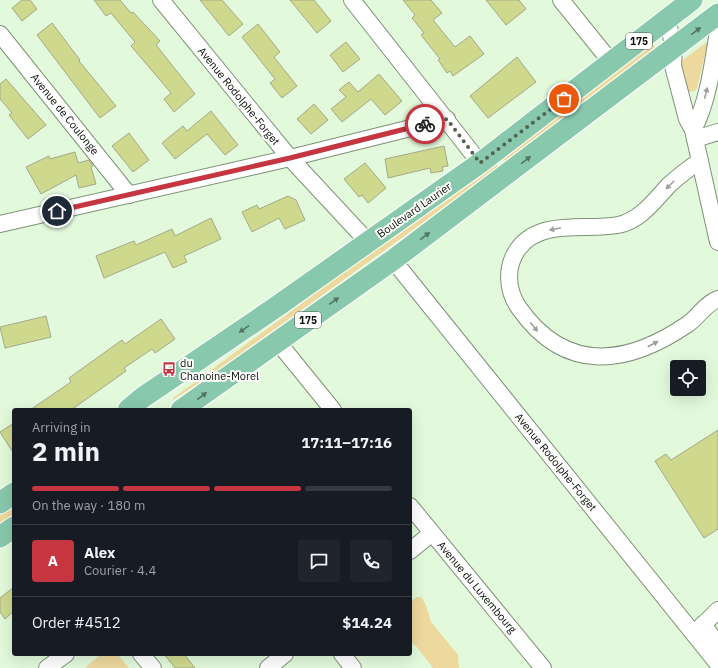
<!DOCTYPE html>
<html lang="en">
<head>
<meta charset="utf-8">
<style>
	:root { --surface:#171b24; --page:#20242c; --text:#f1f3f6; --muted:#9ea1a6; --line:#363941; --accent:#c53641 }
	body { margin:0; font-family:"IBM Plex Sans",sans-serif; background:var(--page); color:var(--text); height:100vh; display:flex; flex-direction:column; font-size:15px; white-space:nowrap }
	* { box-sizing:border-box; margin:0 }
	p { font-size:13px; color:var(--muted) }
	.icon { flex:none; width:22px; height:22px; fill:none; stroke:currentColor; stroke-width:2; stroke-linecap:round; stroke-linejoin:round }
	.map { position:relative; flex:1; overflow:hidden }
	.details { position:absolute; left:12px; top:408px; width:400px; height:248px; display:flex; flex-direction:column; background:var(--surface); border-radius:4px; box-shadow:0 4px 16px #0002 }
	.details>* { flex:none }
	.fabs { position:absolute; left:670px; top:360px; display:grid; gap:8px }
	.fabs a { display:grid; place-items:center; width:36px; height:36px; border-radius:4px; background:var(--surface); box-shadow:0 4px 16px #0002; font-size:20px }
	.pin { position:absolute; display:grid; place-items:center; width:34px; height:34px; color:#fff; margin:-17px; border:2px solid #fff; border-radius:50%; box-shadow:0 1px 4px #0007 }
	.courier { position:absolute; display:grid; place-items:center; width:40px; height:40px; margin:-20px; border:3px solid #c53641; border-radius:50%; background:#fff; color:#222; box-shadow:0 1px 5px #0007 }
	.headline em { font-style:normal; font-weight:800 }
	.headline div { display:flex; flex-direction:column-reverse }
	.headline { display:flex; align-items:center; justify-content:space-between; height:68px; padding:0 20px }
	h1 { font-size:26px; font-weight:800; line-height:30px }
	.bar { display:grid; grid-template-columns:repeat(4,1fr); gap:6px 4px; align-content:center; height:48px; padding:0 20px }
	.bar i { height:5px; border-radius:3px; background:var(--line) }
	.bar .current { background:var(--accent) }
	.bar p { grid-column:span 4 }
	.line { display:flex; align-items:center; gap:10px; padding:0 20px; border-top:1px solid var(--line) }
	.line div { flex:1 }
	.round { display:grid; place-items:center; flex:none; width:42px; height:42px; border-radius:4px; background:var(--page) }
	.map>svg:first-child { display:block }
	.green { fill:#edd99e }
	.building { fill:#ced98e; stroke:#a4a989 }
	.lines { fill:none; stroke-linecap:round; stroke-linejoin:round }
	.minor-casing { stroke:#7e9278; stroke-width:18 }
	.major-casing { stroke:#fff; stroke-width:23 }
	.minor { stroke:#fff; stroke-width:16 }
	.major { stroke:#88c8ad; stroke-width:21 }
	.oneway { fill:#4f7562 }
	.oneway2 { fill:#9d9f9c }
	.done { stroke:#556251; stroke-width:4; stroke-dasharray:0 7.2 }
	.route { stroke:#c53641; stroke-width:5 }
	.labels { text-anchor:middle; stroke-width:4; stroke-linejoin:round; paint-order:stroke }
	.shield { fill:#fefefe; stroke:#525751; stroke-width:1 }
	.shield-label { font-size:10px; font-weight:bold; fill:#091007 }
	.street-label { font-size:11px; fill:#091007; stroke:#fefefe }
	.poi-label { font-size:11px; fill:#091007; stroke:#fefefe; text-anchor:start }
</style>
</head>
<body>
<div class="map">
<svg width="718" height="668" viewBox="0 0 718 668">
	<rect width="100%" height="100%" fill="#e2f9db"/>
	<!-- green -->
	<g class="green">
		<path d="M653 42 655 51 506 162 502 157Z"/>
		<path d="M707 42H708L697 88 695 91 689 92 687 91 680 62Z"/>
		<path d="M494 162 499 168 210 376 173 400V398Z"/>
		<path d="M14 505V517L0 528V515Z"/>
		<path d="M416 597H421L426 605 431 622 458 655 459 668H433L416 646 410 642V603Z"/>
		<path d="M101 654H117L129 668H85Z"/>
	</g>
	<!-- building -->
	<g class="building">
		<path d="M22 0H30L37 9 22 21 12 8Z"/>
		<path d="M94 0H120L131 13 133 12 160 41 156 45 195 94 174 112 164 99 171 93 131 46 135 42 111 13 106 16Z"/>
		<path d="M200 0H222L243 24 229 36Z"/>
		<path d="M290 0H314L331 21 317 33Z"/>
		<path d="M403 0H431L442 13 433 20 455 47 470 36 484 54 453 76 450 71 447 73 438 60 440 59 421 35 424 33 412 18 415 15Z"/>
		<path d="M486 0H519L526 9 506 25Z"/>
		<path d="M52 23 80 60 79 61 116 106 100 118 37 35Z"/>
		<path d="M258 24 280 52 274 57 297 86 282 98 270 83 275 79 242 37Z"/>
		<path d="M346 42 360 59 343 72 330 55Z"/>
		<path d="M517 57 536 82 488 118 470 96Z"/>
		<path d="M379 74 402 101 385 115 371 99 342 122 331 109 346 97 339 90 349 82 358 92Z"/>
		<path d="M6 79 46 125 28 139 9 115 12 113 0 99V84Z"/>
		<path d="M314 104 328 120 311 134 297 119Z"/>
		<path d="M211 111 238 145 225 155 207 134 175 159 162 143 183 126 187 131Z"/>
		<path d="M129 133 149 160 133 172 112 146Z"/>
		<path d="M444 146 448 166 442 167 443 171 431 173 430 168 388 178 385 159Z"/>
		<path d="M75 152 78 163 89 160 93 166 91 167 96 184 79 188 76 175 41 194 26 167 49 156 50 159Z"/>
		<path d="M365 163 386 188 368 203 362 195 359 197 344 179Z"/>
		<path d="M288 196 296 200 305 220 285 229 279 218 252 232 242 212 257 205 259 209Z"/>
		<path d="M211 218 221 239 184 256 187 262 173 268 165 252 104 278 96 256 134 241 136 245 172 229 175 236Z"/>
		<path d="M46 316 51 337 5 348 0 327Z"/>
		<path d="M161 319 175 339 155 353 152 349 124 368 126 371 71 410H30L71 382 69 378 122 340 125 344Z"/>
		<path d="M14 423V454L0 432Z"/>
		<path d="M718 430V529L704 538 655 461 666 454 671 460Z"/>
		<path d="M14 587V611L5 619 0 612V598Z"/>
		<path d="M164 654H184L195 668H175Z"/>
	</g>
	<g class="lines">
		<defs>
			<g id="minor">
				<path d="M161 0 290 158 369 243"/>
				<path d="M352 0 480 163"/>
				<path d="M561 0 611 62"/>
				<path d="M667 19 674 48 673 66 687 119 693 130 718 242"/>
				<path d="M0 34 129 195"/>
				<path d="M693 130C708 103 713 62 718 31"/>
				<path d="M695 139 718 132"/>
				<path d="M700 161C689 168 679 176 669 185 655 200 640 221 618 225 586 231 540 218 518 249 505 267 507 291 519 308 566 375 628 365 688 324 699 316 705 304 718 299"/>
				<path d="M0 224 290 158 447 119"/>
				<path d="M393 260 718 664"/>
				<path d="M277 341 333 410"/>
				<path d="M410 506 543 668"/>
				<path d="M410 551 432 533"/>
				<path d="M703 624 718 645"/>
				<path d="M694 634 718 610"/>
				<path d="M141 654 153 668"/>
				<path d="M342 654 353 668"/>
				<path d="M47 668 66 654"/>
				<path d="M268 668 285 654"/>
			</g>
			<g id="major">
				<path d="M128 410 142 398 276 307 480 163 692 0"/>
				<path d="M181 410 393 260 718 14"/>
				<path d="M0 503 14 493"/>
				<path d="M0 537 14 527"/>
			</g>
		</defs>
		<!-- minor casing -->
		<use href="#minor" class="minor-casing"/>
		<!-- major casing -->
		<use href="#major" class="major-casing"/>
		<!-- minor -->
		<use href="#minor" class="minor"/>
		<!-- major -->
		<use href="#major" class="major"/>
	</g>
	<!-- one-way arrows -->
	<defs><path id="oneway-solid" d="M-6-.8H1V-3.2L6.5 0L1 3.2V.8H-6Z"/></defs>
	<g class="oneway">
		<use href="#oneway-solid" transform="translate(696 31) rotate(-37)"/>
		<use href="#oneway-solid" transform="translate(526 160) rotate(-37)"/>
		<use href="#oneway-solid" transform="translate(425 236) rotate(-37)"/>
		<use href="#oneway-solid" transform="translate(334 301) rotate(-35)"/>
		<use href="#oneway-solid" transform="translate(244 329) rotate(146)"/>
		<use href="#oneway-solid" transform="translate(202 396) rotate(-37)"/>
	</g>
	<g class="oneway2">
		<use href="#oneway-solid" transform="translate(706 93) rotate(-76)"/>
		<use href="#oneway-solid" transform="translate(670 185) rotate(135)"/>
		<use href="#oneway-solid" transform="translate(555 229) rotate(168)"/>
		<use href="#oneway-solid" transform="translate(534 327) rotate(51)"/>
		<use href="#oneway-solid" transform="translate(653 344) rotate(-28)"/>
	</g>
	<g class="lines">
		<!-- done -->
		<path class="done" d="M425 124 447 119 480 163 564 99"/>
		<!-- route -->
		<path class="route" d="M57 211 290 158 425 124"/>
	</g>
	<!-- icons -->
	<defs>
		<symbol id="bus-bare" viewBox="-9 -9 18 18"><path d="M-5-6H5V4H4V6H2V4H-2V6H-4V4H-5ZM-3.5-4V0h7V-4ZM-3.5 1.2v1.5H-2V1.2ZM2 1.2v1.5H3.5V1.2Z" fill="#c53641" stroke="#fefefe" stroke-width="2.5" paint-order="stroke"/></symbol>
	</defs>
	<g fill-rule="evenodd">
		<use href="#bus-bare" x="159" y="359" width="20" height="20"/>
	</g>
	<g class="labels">
		<!-- shield labels -->
		<g class="shield">
			<rect x="626" y="33" width="26" height="16" rx="3"/>
			<rect x="295" y="312" width="26" height="16" rx="3"/>
		</g>
		<g class="shield-label">
			<text x="639" y="45">175</text>
			<text x="308" y="324">175</text>
		</g>
		<!-- street labels -->
		<g class="street-label">
			<text transform="translate(239 96) rotate(51)" y="4">Avenue Rodolphe-Forget</text>
			<text transform="translate(65 114) rotate(51)" y="4">Avenue de Coulonge</text>
			<text transform="translate(414 210) rotate(-35)" y="4">Boulevard Laurier</text>
			<text transform="translate(556 462) rotate(51)" y="4">Avenue Rodolphe-Forget</text>
			<text transform="translate(477 587) rotate(50)" y="4">Avenue du Luxembourg</text>
		</g>
		<!-- poi labels -->
		<g class="poi-label">
			<text x="180" y="367">du<tspan x="180" dy="13">Chanoine-Morel</tspan></text>
		</g>
	</g>
</svg>
<div class="fabs">
<a><svg class="icon" aria-label="locate" viewBox="0 0 24 24"><circle cx="12" cy="12" r="6"/><path d="M12 2v4M12 18v4M2 12h4M18 12h4"/></svg></a>
</div>
<div class="pin" style="left:564px;top:99px;background:#ea580c"><svg class="icon" aria-label="bag" viewBox="0 0 24 24"><path d="M5 8h14l-1 12H6zM9 8a3 3 0 0 1 6 0"/></svg></div>
<div class="pin" style="left:57px;top:211px;background:#1f2937"><svg class="icon" aria-label="home" viewBox="0 0 24 24"><path d="M3 11l9-7 9 7M6 9v11h12V9"/></svg></div>
<div class="courier" style="left:425px;top:124px"><svg class="icon" aria-label="bike" viewBox="0 0 24 24"><circle cx="6" cy="16" r="4"/><circle cx="18" cy="16" r="4"/><path d="M6 16l4-8h5l3 8M10 8l3 8H6M13 5h3"/></svg></div>
<section class="details">
<div class="headline"><div><h1>2 min</h1><p>Arriving in</p></div><em>17:11–17:16</em></div>
<div class="bar"><i class="current"></i><i class="current"></i><i class="current"></i><i></i><p>On the way · 180 m</p></div>
<div class="line" style="height:72px"><b class="round" style="background:var(--accent);color:#fff">A</b><div><b>Alex</b><p>Courier · 4.4</p></div><a class="round"><svg class="icon" aria-label="chat" viewBox="0 0 24 24"><path d="M4 5h16v11H9l-5 4z"/></svg></a><a class="round"><svg class="icon" aria-label="phone" viewBox="0 0 24 24"><path d="M5 4h4l2 5-3 2q2 4 5 5l2-3 5 2v4C11 20 4 13 5 4z"/></svg></a></div>
<div class="line" style="height:52px"><div>Order #4512</div><b>$14.24</b></div>
</section>
</div>
</body>
</html>
